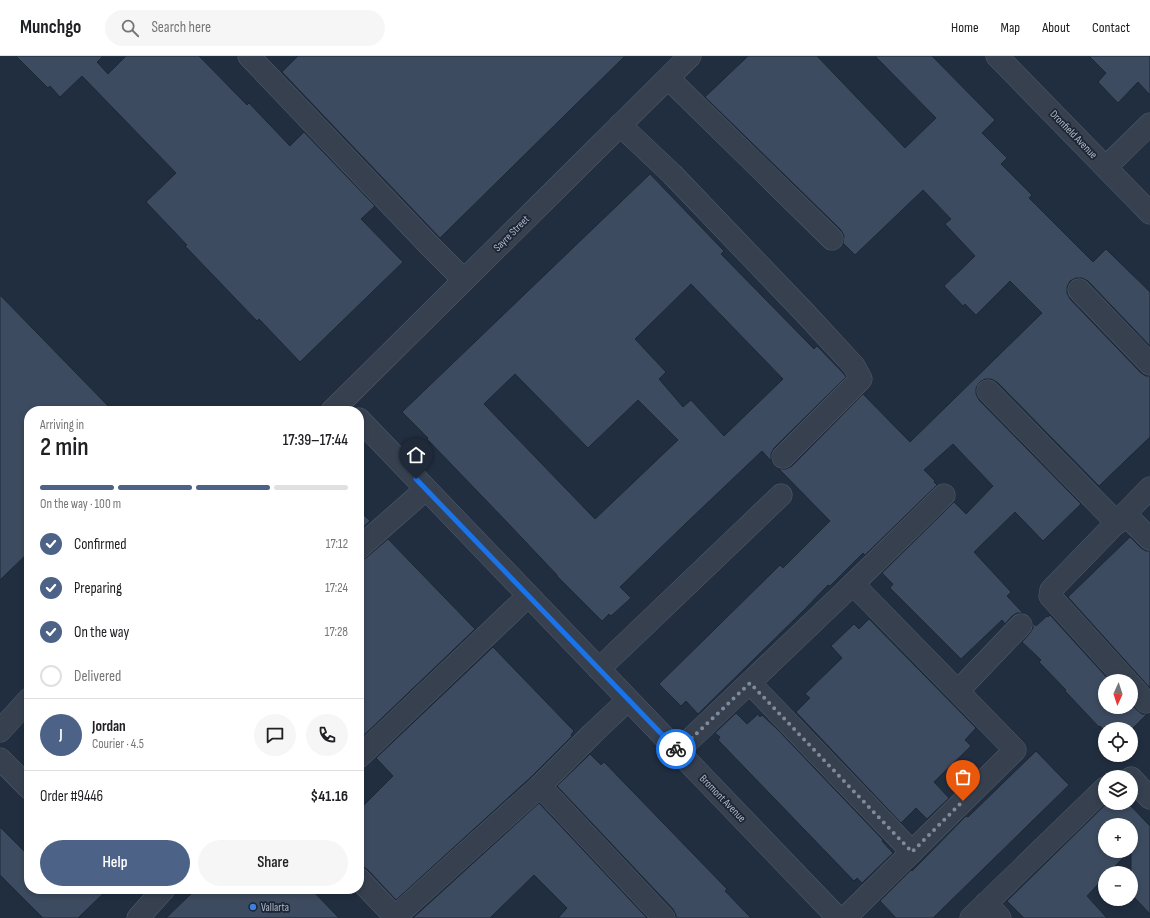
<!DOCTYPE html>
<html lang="en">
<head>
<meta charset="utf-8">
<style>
	:root { --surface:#fff; --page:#f6f6f6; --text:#202124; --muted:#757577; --line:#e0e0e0; --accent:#4c6287 }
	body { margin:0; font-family:"Sofia Sans Condensed",sans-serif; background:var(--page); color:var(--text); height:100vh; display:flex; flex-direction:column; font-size:15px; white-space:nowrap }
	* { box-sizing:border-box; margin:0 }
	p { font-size:13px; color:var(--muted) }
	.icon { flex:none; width:22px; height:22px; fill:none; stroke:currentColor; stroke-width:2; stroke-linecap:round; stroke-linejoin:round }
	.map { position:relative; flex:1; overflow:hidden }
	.side { position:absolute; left:24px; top:350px; width:340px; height:488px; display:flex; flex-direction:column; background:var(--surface); border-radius:16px; box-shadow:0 2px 6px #0003 }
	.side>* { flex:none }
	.needle { width:26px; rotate:183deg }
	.tools { position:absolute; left:1098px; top:618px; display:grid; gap:8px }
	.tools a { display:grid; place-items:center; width:40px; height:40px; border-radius:50%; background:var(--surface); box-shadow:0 2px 6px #0003; font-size:20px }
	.pin { position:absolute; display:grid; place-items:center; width:34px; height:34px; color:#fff; margin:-41px -17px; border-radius:50% 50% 50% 0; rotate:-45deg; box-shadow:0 0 4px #0007 }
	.pin .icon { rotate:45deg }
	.courier { position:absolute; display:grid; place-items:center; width:40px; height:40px; margin:-20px; border:3px solid #1a73e8; border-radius:50%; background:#fff; color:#222; box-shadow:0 1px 5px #0007 }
	.head em { font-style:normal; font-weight:600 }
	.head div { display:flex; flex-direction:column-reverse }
	.head { display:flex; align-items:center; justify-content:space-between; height:68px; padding:0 16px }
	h1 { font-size:26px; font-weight:600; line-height:30px }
	.bar { display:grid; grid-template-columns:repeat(4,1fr); gap:6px 4px; align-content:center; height:48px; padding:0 16px }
	.bar i { height:5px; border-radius:3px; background:var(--line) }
	.bar .current { background:var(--accent) }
	.bar p { grid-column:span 4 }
	.line { display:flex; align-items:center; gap:10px; padding:0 16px; border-top:1px solid var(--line) }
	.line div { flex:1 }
	.round { display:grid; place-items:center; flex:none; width:42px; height:42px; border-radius:21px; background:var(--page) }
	ol { padding:0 16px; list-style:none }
	li { display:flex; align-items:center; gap:12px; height:44px }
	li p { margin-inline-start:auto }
	li .icon { padding:4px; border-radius:50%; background:var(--accent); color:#fff; stroke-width:4 }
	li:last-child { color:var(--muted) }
	li i { width:22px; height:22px; border:2px solid var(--line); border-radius:50% }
	.action { display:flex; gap:8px; margin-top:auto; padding:8px 16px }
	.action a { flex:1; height:46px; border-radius:24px; background:var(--accent); color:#fff; font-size:16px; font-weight:600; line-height:46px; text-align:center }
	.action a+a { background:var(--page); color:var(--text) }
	header { display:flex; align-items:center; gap:24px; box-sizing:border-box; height:56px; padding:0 20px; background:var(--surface); border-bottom:1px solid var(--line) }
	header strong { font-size:19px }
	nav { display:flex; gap:22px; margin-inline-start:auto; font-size:14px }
	.search { width:280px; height:36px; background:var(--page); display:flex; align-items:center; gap:10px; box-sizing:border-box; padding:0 14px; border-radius:22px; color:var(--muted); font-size:15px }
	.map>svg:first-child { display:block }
	.building { fill:#3d4b60; stroke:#1d2736; fill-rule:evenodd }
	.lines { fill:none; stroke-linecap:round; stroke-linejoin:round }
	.minor-casing { stroke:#515b6a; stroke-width:23 }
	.minor { stroke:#36404f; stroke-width:22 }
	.done { stroke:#7f8a9a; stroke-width:4; stroke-dasharray:0 7.2 }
	.route { stroke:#1a73e8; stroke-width:5 }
	.shop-dot { fill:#3f7fe0; stroke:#1b2534; stroke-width:1.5 }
	.labels { text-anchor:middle; stroke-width:3.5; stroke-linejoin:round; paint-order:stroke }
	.street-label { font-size:11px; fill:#b2bbca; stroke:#1b2534 }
	.poi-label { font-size:11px; fill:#b2bbca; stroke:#1b2534; text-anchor:start }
</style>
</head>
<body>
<header>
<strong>Munchgo</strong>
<div class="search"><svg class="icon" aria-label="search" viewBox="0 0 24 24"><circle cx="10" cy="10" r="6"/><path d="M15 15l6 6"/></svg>Search here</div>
<nav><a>Home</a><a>Map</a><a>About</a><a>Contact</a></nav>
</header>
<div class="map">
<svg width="1150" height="862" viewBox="0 0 1150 862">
	<rect width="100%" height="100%" fill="#212e40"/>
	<!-- building -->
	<g class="building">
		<path d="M16 0H103L97 6 108 18 126 0H199L247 49 249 47 290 90 304 76 375 150 361 163 403 206 300 306 259 263 257 265 185 190 187 189 146 146 176 117 82 20 60 41 50 30 48 32Z"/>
		<path d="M298 0H625L440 182 282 16Z"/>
		<path d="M748 0H817L905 92 936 62 875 0H932L995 64 982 77 1007 102 1001 108 1032 139 1029 142 1093 206 1106 193 1150 236V290L1088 225 1082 222H1076L1070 225 1067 231V237L1070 243 1141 317 1146 320H1150V381L1099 430 997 326 991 323H985L980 326 976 332V338L979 344 1081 448 1043 485 1015 456 974 496 1011 536 1007 540 1023 557H1017L1012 560 1005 568 1002 564 961 603 890 532 893 528 882 517 954 446 966 458 993 430 953 388 924 414 935 425 934 426 937 429 865 499 863 497 830 530 828 529 804 554 698 658 686 645 681 650 659 628 780 509 783 512 830 465 779 413H786L792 410 863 338 910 386 1042 257 1010 225 976 259 965 248 963 250 944 230 975 200 945 168 951 163 923 134 855 199 843 187 844 180 841 174 705 41Z"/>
		<path d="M1089 0H1150V39L1138 26 1118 47 1098 26 1106 17Z"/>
		<path d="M650 118 724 195 721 198 814 293 817 290 844 318 846 321 774 392 771 398V405L762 395 683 470 620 531 631 542 611 560 609 558 602 565 557 520V519L504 463 427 383 428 382 402 356ZM691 228 783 323 724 380 691 344 683 351 659 323 666 316 635 283ZM515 318 588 392 638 344 678 384 595 463 484 348Z"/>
		<path d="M0 239 113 355H29V496L0 524Z"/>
		<path d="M359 454 370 465 359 475Z"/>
		<path d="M1130 481 1141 492 1146 495H1150V632L1068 541Z"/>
		<path d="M388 483 475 573 359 684V504H362L367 501Z"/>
		<path d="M1050 559 1110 625H1105V651H1131V648L1137 654 1142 658H1147L1131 674 1105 673V675L1100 670 1099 671 1065 635 1066 634 1039 606 1041 604 1022 586 1030 577 1033 572V567L1036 570 1047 560 1048 561Z"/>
		<path d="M869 563 976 672 965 684 971 690 934 726 949 742 927 763 916 752 901 767 796 656 810 642 805 638 842 602 831 590 854 568 859 573Z"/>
		<path d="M493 591 574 675 571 679 572 680 531 721 396 844 368 814 359 808V754L393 720 376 702Z"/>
		<path d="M736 657 747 668 758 658 760 661 762 659 778 674 883 784 882 785 893 797 862 827 857 822 854 825 718 684 720 681 715 677Z"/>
		<path d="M1036 695 1069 729 933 862H896L880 845 911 814 912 815 966 760 968 761Z"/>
		<path d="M590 698 601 709 604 706 727 833 725 835 751 862H676V859L673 853 557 730Z"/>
		<path d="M539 747 647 862H558L567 852 534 819 490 862H413Z"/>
		<path d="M1107 747H1128L1150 770V858L1131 838V769H1105V795H1129L1109 817H1105V821L1087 840 1107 862H1024L1007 845Z"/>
		<path d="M0 771 29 800V833H108L78 862H43L0 819Z"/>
		<path d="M196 833H311L339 862H166Z"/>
	</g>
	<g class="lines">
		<defs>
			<g id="minor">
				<path d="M249 0 429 189 464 224"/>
				<path d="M997 0 1150 157"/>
				<path d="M668 22 832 183"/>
				<path d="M620 69 672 118 806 258 854 310 861 323 783 401"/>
				<path d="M1106 111 1150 68"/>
				<path d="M1079 234 1150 308"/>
				<path d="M988 335 1117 467"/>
				<path d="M332 355 690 0"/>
				<path d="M359 363 838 862"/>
				<path d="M1125 458 1150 483"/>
				<path d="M359 492 426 433"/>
				<path d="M853 528 944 439"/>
				<path d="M599 613 781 439"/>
				<path d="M1127 625 1050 540 1051 534 1150 432"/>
				<path d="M750 627 912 796"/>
				<path d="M1131 629 1146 646"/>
				<path d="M958 635 1021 569"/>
				<path d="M628 644 592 678 540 730 664 862"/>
				<path d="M0 675 29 643"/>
				<path d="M678 695 853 528 1015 694 845 862"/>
				<path d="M359 701 528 540"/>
				<path d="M0 703 29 732"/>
				<path d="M1131 722 1150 742"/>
				<path d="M359 823 396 862"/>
				<path d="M986 847 1000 862"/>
				<path d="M395 861 540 730"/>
				<path d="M138 862 164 833"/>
				<path d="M971 862 1105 732"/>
			</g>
		</defs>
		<!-- minor casing -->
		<use href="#minor" class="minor-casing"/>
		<!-- minor -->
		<use href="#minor" class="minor"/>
	</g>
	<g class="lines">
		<!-- done -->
		<path class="done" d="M676 693 678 695 750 627 912 796 963 745"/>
		<!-- route -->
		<path class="route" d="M416 423 676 693"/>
	</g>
	<!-- markers -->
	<circle class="shop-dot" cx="253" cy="851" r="4"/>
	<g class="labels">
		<!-- street labels -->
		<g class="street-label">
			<text transform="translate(1074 78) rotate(46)" y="4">Dronfield Avenue</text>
			<text transform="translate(511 177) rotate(-45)" y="4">Sayre Street</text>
			<text transform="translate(723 742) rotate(46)" y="4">Bromont Avenue</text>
		</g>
		<!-- poi labels -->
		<g class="poi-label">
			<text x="261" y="855">Vallarta</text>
		</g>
	</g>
</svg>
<div class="tools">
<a><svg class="needle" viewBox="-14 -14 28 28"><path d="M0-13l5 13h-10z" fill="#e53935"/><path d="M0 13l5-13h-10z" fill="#757577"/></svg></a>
<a><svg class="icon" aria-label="locate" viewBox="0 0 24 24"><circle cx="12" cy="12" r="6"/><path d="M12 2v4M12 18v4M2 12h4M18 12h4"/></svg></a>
<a><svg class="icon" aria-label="layers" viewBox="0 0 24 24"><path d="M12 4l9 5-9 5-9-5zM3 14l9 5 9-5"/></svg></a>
<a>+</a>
<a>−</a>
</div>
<div class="pin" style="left:963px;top:745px;background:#ea580c"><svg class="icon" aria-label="bag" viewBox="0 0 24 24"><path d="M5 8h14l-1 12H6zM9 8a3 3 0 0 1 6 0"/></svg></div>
<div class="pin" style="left:416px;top:423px;background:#1f2937"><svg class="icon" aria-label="home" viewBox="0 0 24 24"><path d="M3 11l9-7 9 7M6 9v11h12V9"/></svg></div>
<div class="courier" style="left:676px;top:693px"><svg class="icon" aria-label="bike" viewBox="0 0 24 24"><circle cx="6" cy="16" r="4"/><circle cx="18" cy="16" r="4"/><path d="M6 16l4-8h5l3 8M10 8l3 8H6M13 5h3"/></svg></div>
<section class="side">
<div class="head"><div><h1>2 min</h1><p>Arriving in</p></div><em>17:39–17:44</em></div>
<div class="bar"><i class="current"></i><i class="current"></i><i class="current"></i><i></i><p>On the way · 100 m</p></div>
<ol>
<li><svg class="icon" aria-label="check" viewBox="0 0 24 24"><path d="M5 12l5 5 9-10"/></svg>Confirmed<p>17:12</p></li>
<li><svg class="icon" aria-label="check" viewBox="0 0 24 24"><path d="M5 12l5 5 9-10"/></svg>Preparing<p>17:24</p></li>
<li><svg class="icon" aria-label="check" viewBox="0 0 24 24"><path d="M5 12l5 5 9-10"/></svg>On the way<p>17:28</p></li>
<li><i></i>Delivered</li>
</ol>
<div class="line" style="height:72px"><b class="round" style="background:var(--accent);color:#fff">J</b><div><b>Jordan</b><p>Courier · 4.5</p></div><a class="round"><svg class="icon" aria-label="chat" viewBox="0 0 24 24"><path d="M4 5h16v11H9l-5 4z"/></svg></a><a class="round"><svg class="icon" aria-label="phone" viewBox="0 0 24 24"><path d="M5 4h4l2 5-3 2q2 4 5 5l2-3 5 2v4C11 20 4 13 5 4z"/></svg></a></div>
<div class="line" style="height:52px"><div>Order #9446</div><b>$41.16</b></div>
<div class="action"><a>Help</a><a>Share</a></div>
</section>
</div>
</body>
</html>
